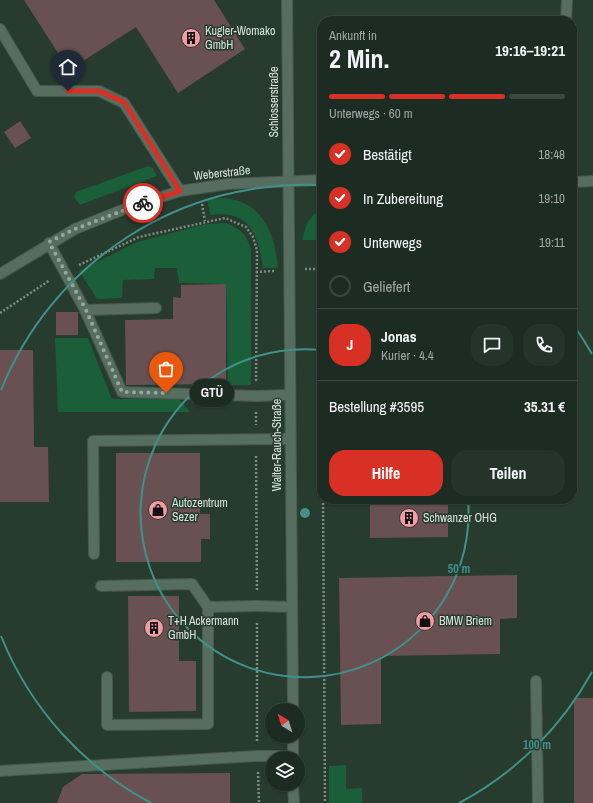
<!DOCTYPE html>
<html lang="de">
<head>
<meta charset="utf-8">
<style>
	:root { --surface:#1d2c23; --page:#25342b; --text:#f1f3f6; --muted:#a0a7a6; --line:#3b4841; --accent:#d93025 }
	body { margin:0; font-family:"Archivo Narrow",sans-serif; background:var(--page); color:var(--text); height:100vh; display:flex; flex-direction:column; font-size:15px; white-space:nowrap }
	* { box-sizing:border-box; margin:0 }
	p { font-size:13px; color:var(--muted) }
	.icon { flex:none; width:22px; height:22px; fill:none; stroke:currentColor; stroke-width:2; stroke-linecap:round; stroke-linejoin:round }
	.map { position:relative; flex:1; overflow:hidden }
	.sheet { position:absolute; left:317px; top:16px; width:260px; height:488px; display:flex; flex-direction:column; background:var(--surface); border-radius:16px; box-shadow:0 1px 3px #0004,0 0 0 1px var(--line) }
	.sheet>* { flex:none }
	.needle { width:26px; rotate:322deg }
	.tools { position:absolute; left:265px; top:703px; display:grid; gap:8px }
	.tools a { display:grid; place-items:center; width:40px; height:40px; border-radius:50%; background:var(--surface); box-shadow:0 1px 3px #0004,0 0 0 1px var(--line); font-size:20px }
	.pin { position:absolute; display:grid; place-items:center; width:34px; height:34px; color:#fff; margin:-41px -17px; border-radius:50% 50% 50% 0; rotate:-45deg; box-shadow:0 0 4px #0007 }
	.pin .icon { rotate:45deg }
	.courier { position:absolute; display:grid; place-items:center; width:40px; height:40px; margin:-20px; border:3px solid #d93025; border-radius:50%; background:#fff; color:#222; box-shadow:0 1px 5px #0007 }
	.bubble { position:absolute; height:28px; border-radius:14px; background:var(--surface); box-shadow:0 1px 3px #0004,0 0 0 1px var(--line); font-size:13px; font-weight:700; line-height:28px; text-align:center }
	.headline em { font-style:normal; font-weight:700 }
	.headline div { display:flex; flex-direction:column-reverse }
	.headline { display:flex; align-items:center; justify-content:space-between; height:68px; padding:0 12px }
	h1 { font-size:26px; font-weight:700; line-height:30px }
	.bar { display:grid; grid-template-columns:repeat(4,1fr); gap:6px 4px; align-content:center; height:48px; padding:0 12px }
	.bar i { height:5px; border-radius:3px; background:var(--line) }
	.bar .selected { background:var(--accent) }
	.bar p { grid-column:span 4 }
	.line { display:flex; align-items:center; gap:10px; padding:0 12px; border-top:1px solid var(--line) }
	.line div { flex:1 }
	.round { display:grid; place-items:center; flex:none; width:42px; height:42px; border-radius:16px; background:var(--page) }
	ol { padding:0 12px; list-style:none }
	li { display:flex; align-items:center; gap:12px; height:44px }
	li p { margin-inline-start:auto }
	li .icon { padding:4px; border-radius:50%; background:var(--accent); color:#fff; stroke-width:4 }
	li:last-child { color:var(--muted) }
	li i { width:22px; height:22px; border:2px solid var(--line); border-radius:50% }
	.button { display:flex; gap:8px; margin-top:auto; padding:8px 12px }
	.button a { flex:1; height:46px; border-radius:16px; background:var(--accent); color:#fff; font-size:16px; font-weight:700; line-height:46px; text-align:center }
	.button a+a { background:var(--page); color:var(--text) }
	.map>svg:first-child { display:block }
	.green { fill:#1a5e3a }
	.building { fill:#695052 }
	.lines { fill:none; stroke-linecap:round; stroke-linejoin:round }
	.minor-casing { stroke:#47584e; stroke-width:12 }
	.path { stroke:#7d8d83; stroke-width:2.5; stroke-dasharray:2 2; stroke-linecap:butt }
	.minor { stroke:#576d5f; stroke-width:10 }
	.done { stroke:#99a89f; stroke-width:4; stroke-dasharray:0 7.2 }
	.route { stroke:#d93025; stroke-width:5 }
	.ring { fill:none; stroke:#419189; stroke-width:2 }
	.labels { text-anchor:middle; stroke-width:3; stroke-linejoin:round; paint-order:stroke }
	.poi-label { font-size:12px; fill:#d7e3db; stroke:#273b2f; text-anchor:start }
	.street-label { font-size:12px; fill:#d7e3db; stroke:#273b2f }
	.centre { fill:#419189; stroke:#273b2f; stroke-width:2 }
	.ring-label { font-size:12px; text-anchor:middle; font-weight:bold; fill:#419189; stroke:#273b2f; stroke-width:3; stroke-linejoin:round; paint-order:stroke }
</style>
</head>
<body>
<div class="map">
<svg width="593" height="803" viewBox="0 0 593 803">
	<rect width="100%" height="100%" fill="#273b2f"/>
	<!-- green -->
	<g class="green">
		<path d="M148 166 153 168 157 176 80 205 74 197 76 192Z"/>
		<path d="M225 198C264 202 275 235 278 268H263C258 235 250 209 210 215L207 199Z"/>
		<path d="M322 205C322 217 317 227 318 240H302L307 223Z"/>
		<path d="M226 223C242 230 246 233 251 250V385H228L226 284 179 283 177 268H155L154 279 123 280 122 298 97 299 79 271 137 242 206 224Z"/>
		<path d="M55 338H88L112 399 178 398 190 412H58Z"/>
		<path d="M346 765V789L362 788V803H329V766Z"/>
	</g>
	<!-- building -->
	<g class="building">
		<path d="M24 0H214L245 49 178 93 136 27 69 70Z"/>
		<path d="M20 121 31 138 15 148 4 132Z"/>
		<path d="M226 284V384L126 385 125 320 173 319V297L181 298V285Z"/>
		<rect x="56" y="312" width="22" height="23"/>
		<path d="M0 350H33L34 447H48L49 502H0Z"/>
		<path d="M116 453H200V514H210V539H201V562H116Z"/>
		<path d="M370 499H448V537L370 538Z"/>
		<path d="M517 575V618L500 619V654L381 656V724L341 725 339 578Z"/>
		<path d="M128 596H179V661H196V711L129 712Z"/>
		<rect x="574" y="698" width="19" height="105"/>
		<path d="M230 773V803H57L63 787 82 774Z"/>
	</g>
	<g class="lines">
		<defs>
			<g id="minor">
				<path d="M287 0 293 710"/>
				<path d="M566 21 567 0"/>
				<path d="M0 29 37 91H99L124 103 180 191"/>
				<path d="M572 182 593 181"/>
				<path d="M49 243 85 310 122 392 256 396 290 395"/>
				<path d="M0 274 75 229 132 206 180 191 228 184 322 180"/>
				<path d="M85 310 156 308"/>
				<path d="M94 554 93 441 290 439"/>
				<path d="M101 586 192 584 208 607 257 606 292 607"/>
				<path d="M107 677V725L208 724V607"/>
				<path d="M536 681 538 803"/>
				<path d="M293 736V758"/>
				<path d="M0 771 257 756H293"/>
				<path d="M293 784 294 803"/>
			</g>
		</defs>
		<!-- minor casing -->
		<use href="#minor" class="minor-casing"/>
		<!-- path -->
		<g class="path">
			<path d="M202 204 205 221"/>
			<path d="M322 235V334"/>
			<path d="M79 265 139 237 225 218 246 227 253 237 257 250 256 381"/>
			<path d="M305 269H322"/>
			<path d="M256 272 274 271"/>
			<path d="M0 313 50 280"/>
			<path d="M256 412V425"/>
			<path d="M256 456 257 591"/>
			<path d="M323 499 325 803"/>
			<path d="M257 741V622"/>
			<path d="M258 772 259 803"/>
		</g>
		<!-- minor -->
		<use href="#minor" class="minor"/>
	</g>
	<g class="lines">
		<!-- done -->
		<path class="done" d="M143 203 75 229 49 242 86 310 122 392 166 393"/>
		<!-- route -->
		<path class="route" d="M68 91H99L124 102 180 191 143 203"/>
	</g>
	<!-- distance rings -->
	<g class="ring">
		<path d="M468 500A164 164 0 1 1 321 350"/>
		<path d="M592 672A328 328 0 0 1 459 803M151 803A328 328 0 0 1 1 636M1 390A328 328 0 0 1 319 185M572 323A328 328 0 0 1 592 354"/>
	</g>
	<!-- icons -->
	<defs>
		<symbol id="building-disc" viewBox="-11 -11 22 22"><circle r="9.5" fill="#f49aa6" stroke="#273b2f"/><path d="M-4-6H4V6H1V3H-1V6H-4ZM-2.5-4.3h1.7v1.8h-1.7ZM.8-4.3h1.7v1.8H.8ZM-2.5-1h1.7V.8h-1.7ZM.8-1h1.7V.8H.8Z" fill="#111"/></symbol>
		<symbol id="shop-disc" viewBox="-11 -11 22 22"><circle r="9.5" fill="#f49aa6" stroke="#273b2f"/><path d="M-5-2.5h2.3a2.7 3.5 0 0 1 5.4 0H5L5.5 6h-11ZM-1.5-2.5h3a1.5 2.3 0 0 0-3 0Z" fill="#111"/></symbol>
	</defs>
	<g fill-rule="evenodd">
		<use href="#building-disc" x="180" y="27" width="22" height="22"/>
		<use href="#shop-disc" x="147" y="499" width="22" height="22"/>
		<use href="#building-disc" x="398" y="507" width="22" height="22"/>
		<use href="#shop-disc" x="414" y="610" width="22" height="22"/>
		<use href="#building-disc" x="143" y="617" width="22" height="22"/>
	</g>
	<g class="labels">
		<!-- poi labels -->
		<g class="poi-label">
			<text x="205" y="35">Kugler-Womako<tspan x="205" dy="14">GmbH</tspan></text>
			<text x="172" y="507">Autozentrum<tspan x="172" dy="14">Sezer</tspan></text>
			<text x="423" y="522">Schwanzer OHG</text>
			<text x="168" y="625">T+H Ackermann<tspan x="168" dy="14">GmbH</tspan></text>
			<text x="439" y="625">BMW Briem</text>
		</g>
		<!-- street labels -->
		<g class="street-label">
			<text transform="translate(274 102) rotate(-90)" y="4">Schlosserstraße</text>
			<text transform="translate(222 173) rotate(-6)" y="4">Weberstraße</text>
			<text transform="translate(277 445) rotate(-90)" y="4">Walter-Rauch-Straße</text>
		</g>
	</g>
	<circle cx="305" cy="513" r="6" class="centre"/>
	<g class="ring-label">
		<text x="459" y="573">50 m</text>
		<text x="537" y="749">100 m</text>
	</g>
</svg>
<div class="tools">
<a><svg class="needle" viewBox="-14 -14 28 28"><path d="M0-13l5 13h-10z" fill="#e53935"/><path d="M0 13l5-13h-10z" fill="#a0a7a6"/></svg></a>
<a><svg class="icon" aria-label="layers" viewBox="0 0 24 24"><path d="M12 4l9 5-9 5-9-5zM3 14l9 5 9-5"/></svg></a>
</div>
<div class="pin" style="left:166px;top:393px;background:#ea580c"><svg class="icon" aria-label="bag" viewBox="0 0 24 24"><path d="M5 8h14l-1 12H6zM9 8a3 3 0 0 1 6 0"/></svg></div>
<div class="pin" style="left:68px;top:91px;background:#1f2937"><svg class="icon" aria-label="home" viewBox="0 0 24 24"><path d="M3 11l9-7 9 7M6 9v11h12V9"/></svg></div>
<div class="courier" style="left:143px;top:203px"><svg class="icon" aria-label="bike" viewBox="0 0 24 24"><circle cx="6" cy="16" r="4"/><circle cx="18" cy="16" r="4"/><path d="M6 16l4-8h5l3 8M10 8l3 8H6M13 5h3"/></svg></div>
<div class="bubble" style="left:190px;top:379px;width:44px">GTÜ</div>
<section class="sheet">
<div class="headline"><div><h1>2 Min.</h1><p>Ankunft in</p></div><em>19:16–19:21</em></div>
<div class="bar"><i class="selected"></i><i class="selected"></i><i class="selected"></i><i></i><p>Unterwegs · 60 m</p></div>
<ol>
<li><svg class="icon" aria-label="check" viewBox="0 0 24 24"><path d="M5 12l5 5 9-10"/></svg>Bestätigt<p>18:48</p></li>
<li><svg class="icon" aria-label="check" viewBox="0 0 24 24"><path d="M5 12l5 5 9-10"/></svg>In Zubereitung<p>19:10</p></li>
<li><svg class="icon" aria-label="check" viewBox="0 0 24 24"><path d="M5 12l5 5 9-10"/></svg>Unterwegs<p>19:11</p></li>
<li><i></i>Geliefert</li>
</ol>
<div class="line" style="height:72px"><b class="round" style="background:var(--accent);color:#fff">J</b><div><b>Jonas</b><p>Kurier · 4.4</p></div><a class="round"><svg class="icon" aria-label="chat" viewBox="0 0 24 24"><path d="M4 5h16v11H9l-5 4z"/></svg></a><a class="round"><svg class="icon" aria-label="phone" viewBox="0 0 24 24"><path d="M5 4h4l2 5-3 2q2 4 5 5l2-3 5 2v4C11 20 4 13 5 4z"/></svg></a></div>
<div class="line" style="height:52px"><div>Bestellung #3595</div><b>35.31 €</b></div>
<div class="button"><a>Hilfe</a><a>Teilen</a></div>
</section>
</div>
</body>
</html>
